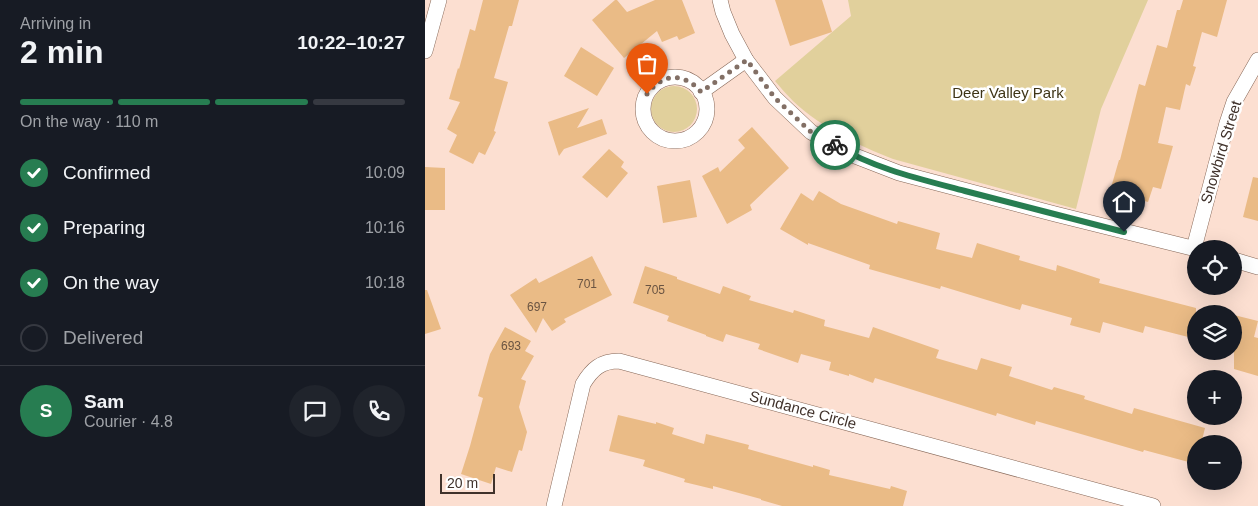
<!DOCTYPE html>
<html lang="en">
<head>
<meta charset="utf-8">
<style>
	:root { --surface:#171b24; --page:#20242c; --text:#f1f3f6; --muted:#9ea1a6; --line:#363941; --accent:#277d51 }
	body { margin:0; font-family:Helvetica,sans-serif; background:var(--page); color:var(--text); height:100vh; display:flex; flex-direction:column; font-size:19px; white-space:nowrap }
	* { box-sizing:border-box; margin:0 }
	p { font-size:16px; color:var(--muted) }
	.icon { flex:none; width:28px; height:28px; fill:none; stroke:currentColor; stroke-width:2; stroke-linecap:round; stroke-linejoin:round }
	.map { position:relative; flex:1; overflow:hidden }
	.side { display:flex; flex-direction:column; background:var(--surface); width:425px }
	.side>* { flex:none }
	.tools { position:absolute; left:762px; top:240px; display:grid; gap:10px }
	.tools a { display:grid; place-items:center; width:55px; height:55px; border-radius:50%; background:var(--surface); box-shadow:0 5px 20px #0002; font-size:25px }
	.scale { position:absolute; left:15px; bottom:12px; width:55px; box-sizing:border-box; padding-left:5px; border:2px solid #40322b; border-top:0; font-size:14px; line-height:18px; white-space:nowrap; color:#40322b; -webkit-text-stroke:4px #fff; paint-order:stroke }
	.pin { position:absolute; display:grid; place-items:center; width:42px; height:42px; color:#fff; margin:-51px -21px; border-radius:50% 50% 50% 0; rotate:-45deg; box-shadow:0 0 5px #0007 }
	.pin .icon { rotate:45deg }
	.courier { position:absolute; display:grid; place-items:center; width:50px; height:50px; margin:-25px; border:4px solid #277d51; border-radius:50%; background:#fff; color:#222; box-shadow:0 1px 6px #0007 }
	.summary em { font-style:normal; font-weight:700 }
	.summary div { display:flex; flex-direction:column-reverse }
	.summary { display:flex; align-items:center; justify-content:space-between; height:85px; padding:0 20px }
	h1 { font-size:32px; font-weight:700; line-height:38px }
	.bar { display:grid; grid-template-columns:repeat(4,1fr); gap:8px 5px; align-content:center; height:60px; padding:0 20px }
	.bar i { height:6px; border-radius:4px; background:var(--line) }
	.bar .current { background:var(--accent) }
	.bar p { grid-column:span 4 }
	.line { display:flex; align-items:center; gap:12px; padding:0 20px; border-top:1px solid var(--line) }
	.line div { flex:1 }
	.round { display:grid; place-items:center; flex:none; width:52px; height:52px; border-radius:26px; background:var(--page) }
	ol { padding:0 20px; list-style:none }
	li { display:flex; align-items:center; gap:15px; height:55px }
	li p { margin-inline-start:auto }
	li .icon { padding:5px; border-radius:50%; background:var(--accent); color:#fff; stroke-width:4 }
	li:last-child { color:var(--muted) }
	li i { width:28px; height:28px; border:2px solid var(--line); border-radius:50% }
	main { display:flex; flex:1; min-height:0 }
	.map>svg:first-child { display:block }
	.green { fill:#e1d09c }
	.building { fill:#eabb86 }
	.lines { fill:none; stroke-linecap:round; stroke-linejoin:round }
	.street-casing { stroke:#866757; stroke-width:16 }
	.street { stroke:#fff; stroke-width:15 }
	.done { stroke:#826f65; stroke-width:5; stroke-dasharray:0 9 }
	.route { stroke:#277d51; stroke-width:6 }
	.labels { text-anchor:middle; stroke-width:5; stroke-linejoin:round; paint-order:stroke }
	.number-label { font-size:12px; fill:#6a5442 }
	.park-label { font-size:15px; fill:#3e3416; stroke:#fff }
	.street-label { font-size:15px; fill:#40322b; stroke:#fff }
</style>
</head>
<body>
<main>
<section class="side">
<div class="summary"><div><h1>2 min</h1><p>Arriving in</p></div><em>10:22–10:27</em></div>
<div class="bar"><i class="current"></i><i class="current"></i><i class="current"></i><i></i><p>On the way · 110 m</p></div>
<ol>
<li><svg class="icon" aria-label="check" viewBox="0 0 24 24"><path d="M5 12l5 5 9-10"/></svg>Confirmed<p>10:09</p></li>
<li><svg class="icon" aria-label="check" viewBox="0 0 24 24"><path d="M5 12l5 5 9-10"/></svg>Preparing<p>10:16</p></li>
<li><svg class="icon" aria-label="check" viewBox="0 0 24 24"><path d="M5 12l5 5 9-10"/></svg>On the way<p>10:18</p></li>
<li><i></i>Delivered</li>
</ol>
<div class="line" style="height:90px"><b class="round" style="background:var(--accent);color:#fff">S</b><div><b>Sam</b><p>Courier · 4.8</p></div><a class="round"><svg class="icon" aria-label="chat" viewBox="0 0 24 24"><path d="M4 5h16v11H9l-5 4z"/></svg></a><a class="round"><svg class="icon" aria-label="phone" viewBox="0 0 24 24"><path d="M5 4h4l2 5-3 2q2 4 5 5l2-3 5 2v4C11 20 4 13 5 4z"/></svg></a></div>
</section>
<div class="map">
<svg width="833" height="506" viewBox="0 0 833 506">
	<rect width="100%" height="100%" fill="#fcdfd1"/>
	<!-- green -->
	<g class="green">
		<path d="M423 0H723L676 109 651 209 468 159C432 145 397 128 368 101 362 95 356 88 350 81L426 16Z"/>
		<circle cx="249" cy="109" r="23"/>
	</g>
	<!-- building -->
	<g class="building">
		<path d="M58 0H94L87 26H84L69 78 83 82 69 131 71 132 60 155 54 152 48 164 24 152 32 135 22 129 35 102 24 99 33 68 34 69 45 29 50 31Z"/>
		<path d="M190 0H192L202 12 230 0H257L270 33 254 40 252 36 237 42 232 31 199 58 167 20Z"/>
		<path d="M350 0H397L407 32 365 46Z"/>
		<path d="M758 0H802L792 37 777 32 768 66 771 67 765 86 761 84 755 110 741 107 733 143 748 146 736 189 728 187 723 202 685 191 694 160H695L714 84 720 86 732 45 742 48 752 10H755Z"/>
		<path d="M156 47 189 68 172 96 139 76Z"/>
		<path d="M164 108 152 128 177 119 182 134 139 149 134 156 123 122Z"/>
		<path d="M327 127 364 168 325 205 327 210 302 224 277 176 293 167 295 172 320 148 313 140Z"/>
		<path d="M184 149 199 162 196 167 203 173 182 198 157 177Z"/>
		<path d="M0 167 20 168V210H0Z"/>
		<path d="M828 177 833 178V221L818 217Z"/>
		<path d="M265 180 272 217 238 223 232 186Z"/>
		<path d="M394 191 416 204 472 224 473 221 515 233 511 249 547 258 552 243 595 256 594 260 631 271 632 265 675 279 674 283 771 308V339L720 326 718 333 678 322 675 333 645 325 647 318 597 304 595 310 516 286 515 289 444 269 445 265 383 243V245L355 229 376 193 388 201Z"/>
		<path d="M167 256 187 295 139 319 141 322 127 331 118 318 111 333 85 295 111 278 114 283Z"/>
		<path d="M220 266 252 277V279L295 294 298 286 326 296 324 300 368 313 369 310 400 320 399 326 444 338 448 327 514 350 511 358 552 370 556 358 587 367 584 376 627 390 629 387 660 396 659 399 707 414 709 408 780 428 776 444H771V464L719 450 718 452 611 421 610 425 572 413 571 416 450 378 448 383 424 374V376L404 370 406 362 376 354 373 363 333 349 335 344 301 334 298 342 281 336V335L242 321 244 316 208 303Z"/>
		<path d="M0 290H2L16 329 0 334Z"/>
		<path d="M809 315 833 321 829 337 833 338V376L809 369Z"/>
		<path d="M80 327 106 341 100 351 109 356 96 379 101 381 94 407 102 432 97 451 94 450 87 472 71 467 66 484 36 474 45 446 58 398 53 396 65 354Z"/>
		<path d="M193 415 231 424V422L249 428 247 434 279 444 281 434 324 445 323 449 388 467V465L405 470 404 475 465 489 466 486 482 491 478 506H357L336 500V499L288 486V489L259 482 260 479 218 466 220 460 184 451Z"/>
	</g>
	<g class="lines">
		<defs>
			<g id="street">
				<path d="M295 0 298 12 307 34 321 60 350 98 386 132 425 154 474 173 630 214 771 249"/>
				<path d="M0 51 14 0"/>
				<circle cx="250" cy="109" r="32"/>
				<path d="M276 92 321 60"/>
				<path d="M769 248 802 123 809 102 833 60"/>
				<path d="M809 260 833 267"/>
				<path d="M129 506 158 384C167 369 176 361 194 361L728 506"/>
			</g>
		</defs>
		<!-- street casing -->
		<use href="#street" class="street-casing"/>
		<!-- street -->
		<use href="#street" class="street"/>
	</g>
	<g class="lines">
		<!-- done -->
		<path class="done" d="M222 94C238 73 259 72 276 92L322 60 350 98 386 132 410 145"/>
		<!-- route -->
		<path class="route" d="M410 145C450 169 495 179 540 191 593 205 646 218 699 232"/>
	</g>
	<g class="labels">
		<!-- number labels -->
		<g class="number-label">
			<text x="162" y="288">701</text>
			<text x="230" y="294">705</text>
			<text x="112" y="311">697</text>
			<text x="86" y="350">693</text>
		</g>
		<!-- park labels -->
		<g class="park-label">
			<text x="583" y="98">Deer Valley Park</text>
		</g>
		<!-- street labels -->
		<g class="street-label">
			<text transform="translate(796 152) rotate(-73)" y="5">Snowbird Street</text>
			<text transform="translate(378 410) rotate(15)" y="5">Sundance Circle</text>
		</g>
	</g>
</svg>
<div class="tools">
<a><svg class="icon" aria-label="locate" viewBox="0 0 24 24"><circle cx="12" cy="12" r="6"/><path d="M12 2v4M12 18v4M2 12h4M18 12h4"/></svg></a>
<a><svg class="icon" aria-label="layers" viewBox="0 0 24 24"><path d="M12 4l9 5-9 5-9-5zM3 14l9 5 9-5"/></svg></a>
<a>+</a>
<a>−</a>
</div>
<div class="scale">20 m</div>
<div class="pin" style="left:222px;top:94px;background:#ea580c"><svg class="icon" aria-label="bag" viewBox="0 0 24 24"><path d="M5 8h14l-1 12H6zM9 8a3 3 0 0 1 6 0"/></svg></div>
<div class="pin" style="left:699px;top:232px;background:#1f2937"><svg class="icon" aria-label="home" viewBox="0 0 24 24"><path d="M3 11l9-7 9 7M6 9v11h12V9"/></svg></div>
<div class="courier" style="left:410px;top:145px"><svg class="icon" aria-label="bike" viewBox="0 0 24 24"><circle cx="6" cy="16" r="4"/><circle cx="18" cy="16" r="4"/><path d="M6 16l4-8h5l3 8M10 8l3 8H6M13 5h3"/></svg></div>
</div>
</main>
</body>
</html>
